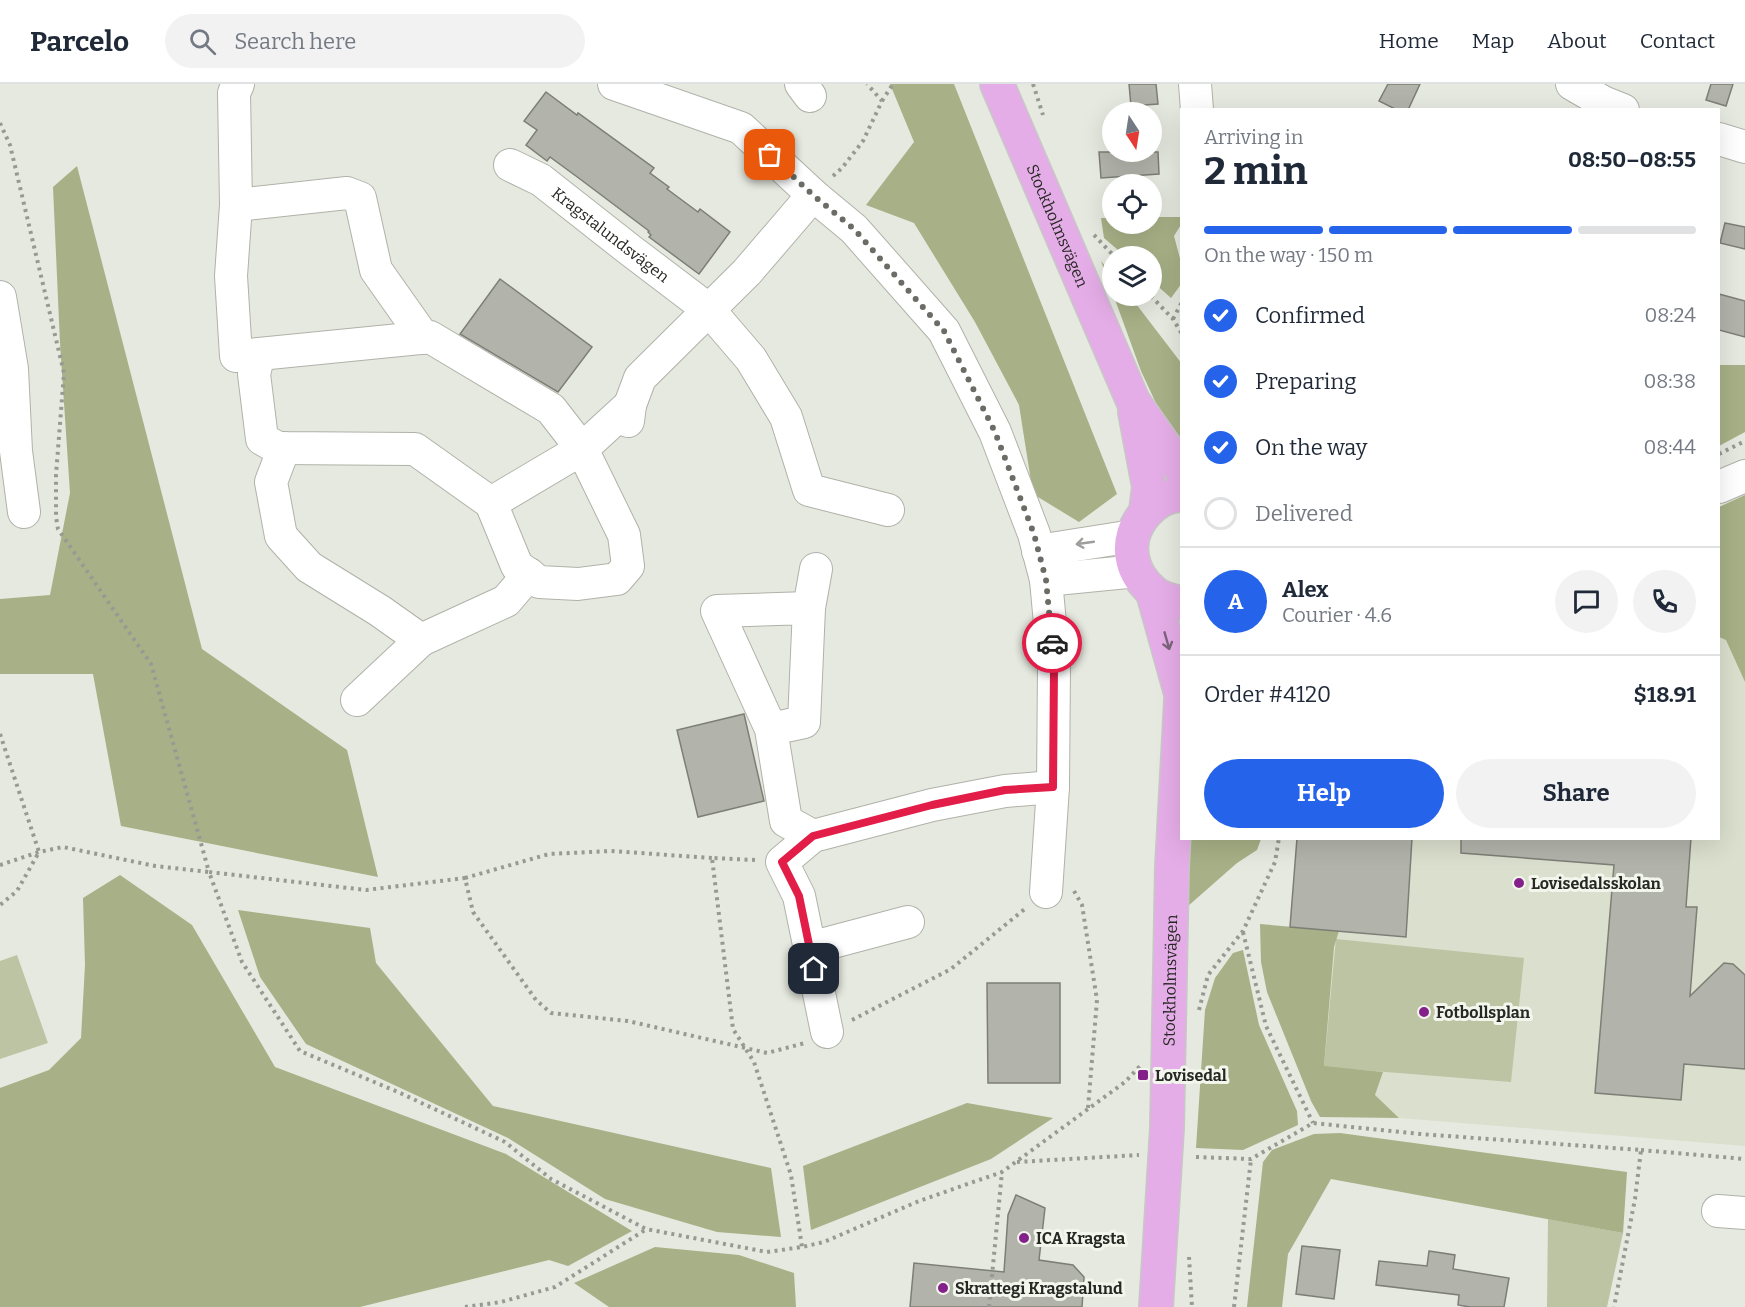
<!DOCTYPE html>
<html lang="en">
<head>
<meta charset="utf-8">
<style>
	:root { --surface:#fff; --page:#f2f2f3; --text:#1f2937; --muted:#747a83; --line:#e0e1e3; --accent:#2563eb }
	body { margin:0; font-family:Bitter,serif; background:var(--page); color:var(--text); height:100vh; display:flex; flex-direction:column; font-size:22px; white-space:nowrap }
	* { box-sizing:border-box; margin:0 }
	p { font-size:20px; color:var(--muted) }
	.icon { flex:none; width:33px; height:33px; fill:none; stroke:currentColor; stroke-width:2; stroke-linecap:round; stroke-linejoin:round }
	.map { position:relative; flex:1; overflow:hidden }
	.panel { position:absolute; left:1180px; top:24px; width:540px; height:732px; display:flex; flex-direction:column; background:var(--surface); border-radius:0px; box-shadow:0 6px 24px #0002 }
	.panel>* { flex:none }
	.needle { width:39px; rotate:168deg }
	.tools { position:absolute; left:1102px; top:18px; display:grid; gap:12px }
	.tools a { display:grid; place-items:center; width:60px; height:60px; border-radius:50%; background:var(--surface); box-shadow:0 6px 24px #0002; font-size:30px }
	.pin { position:absolute; display:grid; place-items:center; width:51px; height:51px; color:#fff; margin:-26px; border-radius:12px; box-shadow:0 3px 9px #0006 }
	.courier { position:absolute; display:grid; place-items:center; width:60px; height:60px; margin:-30px; border:4px solid #e11d48; border-radius:50%; background:#fff; color:#222; box-shadow:0 2px 8px #0007 }
	.overview em { font-style:normal; font-weight:700 }
	.overview div { display:flex; flex-direction:column-reverse }
	.overview { display:flex; align-items:center; justify-content:space-between; height:102px; padding:0 24px }
	h1 { font-size:39px; font-weight:700; line-height:45px }
	.bar { display:grid; grid-template-columns:repeat(4,1fr); gap:9px 6px; align-content:center; height:72px; padding:0 24px }
	.bar i { height:8px; border-radius:4px; background:var(--line) }
	.bar .active { background:var(--accent) }
	.bar p { grid-column:span 4 }
	.line { display:flex; align-items:center; gap:15px; padding:0 24px; border-top:2px solid var(--line) }
	.line div { flex:1 }
	.round { display:grid; place-items:center; flex:none; width:63px; height:63px; border-radius:32px; background:var(--page) }
	ol { padding:0 24px; list-style:none }
	li { display:flex; align-items:center; gap:18px; height:66px }
	li p { margin-inline-start:auto }
	li .icon { padding:6px; border-radius:50%; background:var(--accent); color:#fff; stroke-width:4 }
	li:last-child { color:var(--muted) }
	li i { width:33px; height:33px; border:3px solid var(--line); border-radius:50% }
	.primary-button { display:flex; gap:12px; margin-top:auto; padding:12px 24px }
	.primary-button a { flex:1; height:69px; border-radius:36px; background:var(--accent); color:#fff; font-size:24px; font-weight:700; line-height:69px; text-align:center }
	.primary-button a+a { background:var(--page); color:var(--text) }
	header { display:flex; align-items:center; gap:36px; box-sizing:border-box; height:84px; padding:0 30px; background:var(--surface); border-bottom:2px solid var(--line) }
	header strong { font-size:28px }
	nav { display:flex; gap:33px; margin-inline-start:auto; font-size:21px }
	.search { width:420px; height:54px; background:var(--page); display:flex; align-items:center; gap:15px; box-sizing:border-box; padding:0 21px; border-radius:33px; color:var(--muted); font-size:22px }
	.map>svg:first-child { display:block }
	.built { fill:#dbdfcd }
	.green { fill:#bcc4a3 }
	.forest { fill:#a7b086 }
	.building { fill:#b2b4ab; stroke:#7d7f76; stroke-width:1.5 }
	.lines { fill:none; stroke-linecap:round; stroke-linejoin:round }
	.minor-casing { stroke:#b0b2a9; stroke-width:34 }
	.major-casing { stroke:#c7c7c6; stroke-width:36 }
	.path { stroke:#979a92; stroke-width:4; stroke-dasharray:3 4.5; stroke-linecap:butt }
	.minor { stroke:#fff; stroke-width:32 }
	.major { stroke:#e5ade7; stroke-width:33 }
	.oneway { stroke:#9e9e9c }
	.oneway2 { stroke:#7c647c }
	.done { stroke:#6a6c65; stroke-width:6; stroke-dasharray:0 10.8 }
	.route { stroke:#e11d48; stroke-width:8 }
	.poi-dot { fill:#842089; stroke:#f3f6ec; stroke-width:2 }
	.labels { text-anchor:middle; stroke-width:6; stroke-linejoin:round; paint-order:stroke }
	.street-label { font-size:16px; fill:#272824; stroke:#f3f6ec }
	.poi-label { font-size:16px; font-weight:bold; fill:#272824; stroke:#f3f6ec; text-anchor:start }
</style>
</head>
<body>
<header>
<strong>Parcelo</strong>
<div class="search"><svg class="icon" aria-label="search" viewBox="0 0 24 24"><circle cx="10" cy="10" r="6"/><path d="M15 15l6 6"/></svg>Search here</div>
<nav><a>Home</a><a>Map</a><a>About</a><a>Contact</a></nav>
</header>
<div class="map">
<svg width="1745" height="1223" viewBox="0 0 1745 1223">
	<rect width="100%" height="100%" fill="#e6e9df"/>
	<!-- built -->
	<path class="built" d="M1719 553 1726 555 1745 598V1062L1399 1034 1375 1011 1383 988 1323 983 1334 863 1339 847 1290 843 1297 755 1719 754Z"/>
	<!-- green -->
	<g class="green">
		<path d="M1336 855 1524 874 1511 998 1324 983Z"/>
		<path d="M17 871 48 959 0 975V877Z"/>
		<path d="M1548 1135 1623 1149 1607 1223H1547Z"/>
	</g>
	<!-- forest -->
	<g class="forest">
		<path d="M890 0H954L1117 410 1079 438 1033 410 1019 321 975 238 914 139 866 121 914 58Z"/>
		<path d="M77 82 202 565 347 666 378 793 121 742 93 590H0V515L50 511 70 409 60 259 53 103Z"/>
		<path d="M1152 133H1182V139L1174 152 1182 182V199L1171 214 1152 197V172H1125L1104 154 1101 134H1113V140H1152Z"/>
		<path d="M1101 177 1113 191V212H1130L1182 280V375L1141 287Z"/>
		<path d="M1719 281H1745V348L1719 362Z"/>
		<path d="M1745 411V598L1726 556 1719 553V423Z"/>
		<path d="M1190 755H1261L1257 766 1237 779 1188 822Z"/>
		<path d="M120 791 192 841 275 983 506 1070 632 1147 568 1182 549 1176 360 1223H0V1004L49 986 81 954 85 881 83 814Z"/>
		<path d="M238 826 370 844 376 879 493 1022 771 1084 781 1153 717 1148 605 1115 508 1054 306 960 260 893Z"/>
		<path d="M1260 840 1339 847 1334 863 1324 982 1383 988 1375 1011 1399 1034 1320 1033 1311 1017 1267 908 1261 878Z"/>
		<path d="M1243 866 1259 941 1297 1027 1298 1041 1243 1066 1196 1064 1205 926 1215 894 1233 869Z"/>
		<path d="M967 1019 1053 1034 991 1075 811 1146 803 1082Z"/>
		<path d="M1340 1049 1627 1088 1623 1149 1331 1095 1288 1170 1282 1223H1247L1263 1078 1272 1066 1314 1050Z"/>
		<path d="M655 1163 739 1171 794 1189 796 1223H609L574 1199Z"/>
	</g>
	<!-- building -->
	<g class="building">
		<path d="M1129 0H1156L1158 20 1131 22Z"/>
		<path d="M1388 0H1420L1408 26H1397L1379 17Z"/>
		<path d="M1711 0H1733L1726 22 1706 16Z"/>
		<path d="M546 8 577 31 578 29 654 84 650 89 669 103 667 105 698 128 700 125 730 148 699 190 649 153 651 151 648 148 649 147 580 95 550 73 547 77 526 61 537 46 524 37Z"/>
		<path d="M1099 68H1158L1159 90 1101 94Z"/>
		<path d="M1725 139 1745 143V165L1720 159Z"/>
		<path d="M500 195 592 263 558 308 460 250Z"/>
		<path d="M1719 210 1745 217V253L1719 246Z"/>
		<path d="M744 630 764 717 698 733 677 646Z"/>
		<path d="M1297 754H1412L1406 853 1290 843Z"/>
		<path d="M1461 754H1691L1686 823H1697L1690 912 1724 879 1733 880 1745 891V985L1684 980 1681 1016 1595 1009 1614 781 1461 769Z"/>
		<path d="M987 899H1060V999H988Z"/>
		<path d="M1016 1111 1045 1124 1039 1176 1073 1181 1084 1193 1082 1223H910L914 1179 1004 1188 1008 1131Z"/>
		<path d="M1302 1162 1340 1166 1334 1215 1296 1210Z"/>
		<path d="M1429 1167 1455 1171 1453 1185 1509 1194 1504 1223H1470L1458 1221 1459 1211 1376 1201 1379 1177 1427 1182Z"/>
	</g>
	<g class="lines">
		<defs>
			<g id="minor">
				<path d="M238 0 234 9 236 121 347 109 360 114 376 186 424 254"/>
				<path d="M614 0 741 44 813 111 854 145 944 247 995 348 1034 450 1046 496 1054 583 1053 703"/>
				<path d="M801 0 810 12"/>
				<path d="M1195 0 1197 26"/>
				<path d="M1572 0 1603 18 1623 26"/>
				<path d="M1719 55 1745 63"/>
				<path id="s1" d="M510 81 541 96 630 166 709 226 751 275 786 333 809 406 888 426"/>
				<path d="M236 121 231 192 236 272 259 270"/>
				<path d="M0 213 12 285 16 367 24 428"/>
				<path d="M628 337 630 321 640 294 747 188 813 111"/>
				<path d="M284 364 271 398 281 452 309 483 380 527 421 556 506 517 529 490"/>
				<path d="M1719 403 1745 392"/>
				<path d="M491 419 415 365 278 364 262 355 254 290 259 270 430 253 551 325 582 365 491 419 517 482 539 498 578 500 617 495 628 482 624 451 582 365 630 321"/>
				<path d="M1038 467 1133 452"/>
				<path d="M1046 496 1137 487"/>
				<path d="M809 524 816 485"/>
				<path d="M357 616 421 556"/>
				<path d="M771 645 804 638 809 524 717 527 771 645 786 737 813 752"/>
				<path d="M810 864 908 838"/>
				<path d="M827 948 799 812 782 778 813 752 932 721 1005 707 1053 703 1046 808"/>
				<path d="M1718 1127 1745 1129"/>
			</g>
			<g id="major">
				<path id="s2" d="M997 0 1133 317 1182 387"/>
				<path d="M1135 328 1149 403 1146 427"/>
				<path d="M1182 411C1153 411 1127 443 1132 472 1134 486 1142 498 1152 507 1160 515 1172 517 1182 519"/>
				<path d="M1153 509 1180 606"/>
				<path id="s3" d="M1156 1223 1167 1044 1172 783 1182 599"/>
			</g>
		</defs>
		<!-- minor casing -->
		<use href="#minor" class="minor-casing"/>
		<!-- major casing -->
		<use href="#major" class="major-casing"/>
		<!-- path -->
		<g class="path">
			<path d="M1033 0 1043 31"/>
			<path d="M882 17 893 0"/>
			<path d="M0 39 10 61 64 289 56 391V433L58 445 151 580 209 788 366 806 465 794 473 828 536 916 551 929 628 937 767 969 805 959"/>
			<path d="M833 92 842 84 863 57 882 17 867 0"/>
			<path d="M1094 151 1114 172"/>
			<path d="M1151 212 1173 235 1182 250"/>
			<path d="M1173 235 1182 218"/>
			<path d="M1719 370 1745 357"/>
			<path d="M0 650 39 768 17 807 0 821"/>
			<path d="M755 776 712 774 733 945 754 978 791 1091 802 1163"/>
			<path d="M0 781 39 768 63 763 155 782 209 788 242 878 300 967 398 1008 505 1058 551 1095 646 1145 767 1168 802 1163 824 1158 919 1117 1002 1088 1125 998 1140 982"/>
			<path d="M465 794 549 770 611 767 712 774"/>
			<path d="M1074 807 1082 821 1097 916 1088 1024"/>
			<path d="M1243 848 1266 942 1313 1039"/>
			<path d="M1199 926 1208 891 1243 847 1275 778 1279 754"/>
			<path d="M852 936 951 885 1026 824"/>
			<path d="M1641 1066 1745 1075"/>
			<path d="M1196 1073 1251 1075 1313 1039 1420 1050 1641 1066 1635 1115 1614 1223"/>
			<path d="M1017 1078 1139 1071"/>
			<path d="M1189 1173 1192 1223"/>
			<path d="M465 1223 501 1218 555 1203 645 1146"/>
			<path d="M989 1223 1002 1088"/>
			<path d="M1234 1223 1251 1075"/>
		</g>
		<!-- minor -->
		<use href="#minor" class="minor"/>
		<!-- major -->
		<use href="#major" class="major"/>
	</g>
	<!-- one-way arrows -->
	<defs><path id="oneway-shaft" d="M-6 0H5M1.5-3L5.5 0L1.5 3" fill="none" stroke-width="1.6" stroke-linecap="round" stroke-linejoin="round" transform="scale(1.5)"/></defs>
	<use class="oneway" href="#oneway-shaft" transform="translate(1085 459) rotate(172)"/>
	<use class="oneway2" href="#oneway-shaft" transform="translate(1167 557) rotate(74)"/>
	<g class="lines">
		<!-- done -->
		<path class="done" d="M770 71 813 111 854 145 944 247 995 348 1034 450 1046 496 1052 559"/>
		<!-- route -->
		<path class="route" d="M814 885 799 812 782 778 813 752 932 721 1005 706 1053 703 1054 583 1052 559"/>
	</g>
	<!-- markers -->
	<g class="poi-dot">
		<circle cx="1519" cy="799" r="6"/>
		<circle cx="1424" cy="928" r="6"/>
		<rect x="1137" y="985" width="12" height="12" rx="3"/>
		<circle cx="1024" cy="1154" r="6"/>
		<circle cx="943" cy="1204" r="6"/>
	</g>
	<g class="labels">
		<!-- street labels -->
		<g class="street-label">
			<text dy="6" stroke="none"><textPath href="#s2" startOffset="154">Stockholmsvägen</textPath></text>
			<text dy="6" stroke="none"><textPath href="#s1" startOffset="123">Kragstalundsvägen</textPath></text>
			<text dy="6" stroke="none"><textPath href="#s3" startOffset="327">Stockholmsvägen</textPath></text>
		</g>
		<!-- poi labels -->
		<g class="poi-label">
			<text x="1531" y="805">Lovisedalsskolan</text>
			<text x="1436" y="934">Fotbollsplan</text>
			<text x="1155" y="997">Lovisedal</text>
			<text x="1036" y="1160">ICA Kragsta</text>
			<text x="955" y="1210">Skrattegi Kragstalund</text>
		</g>
	</g>
</svg>
<div class="tools">
<a><svg class="needle" viewBox="-14 -14 28 28"><path d="M0-13l5 13h-10z" fill="#e53935"/><path d="M0 13l5-13h-10z" fill="#747a83"/></svg></a>
<a><svg class="icon" aria-label="locate" viewBox="0 0 24 24"><circle cx="12" cy="12" r="6"/><path d="M12 2v4M12 18v4M2 12h4M18 12h4"/></svg></a>
<a><svg class="icon" aria-label="layers" viewBox="0 0 24 24"><path d="M12 4l9 5-9 5-9-5zM3 14l9 5 9-5"/></svg></a>
</div>
<div class="pin" style="left:770px;top:71px;background:#ea580c"><svg class="icon" aria-label="bag" viewBox="0 0 24 24"><path d="M5 8h14l-1 12H6zM9 8a3 3 0 0 1 6 0"/></svg></div>
<div class="pin" style="left:814px;top:885px;background:#1f2937"><svg class="icon" aria-label="home" viewBox="0 0 24 24"><path d="M3 11l9-7 9 7M6 9v11h12V9"/></svg></div>
<div class="courier" style="left:1052px;top:559px"><svg class="icon" aria-label="car" viewBox="0 0 24 24"><path d="M5 17H2v-5l4-1 3-4h7l3 4 3 1v5h-3M9 17h6M6 11h13"/><circle cx="7" cy="17" r="2"/><circle cx="17" cy="17" r="2"/></svg></div>
<section class="panel">
<div class="overview"><div><h1>2 min</h1><p>Arriving in</p></div><em>08:50–08:55</em></div>
<div class="bar"><i class="active"></i><i class="active"></i><i class="active"></i><i></i><p>On the way · 150 m</p></div>
<ol>
<li><svg class="icon" aria-label="check" viewBox="0 0 24 24"><path d="M5 12l5 5 9-10"/></svg>Confirmed<p>08:24</p></li>
<li><svg class="icon" aria-label="check" viewBox="0 0 24 24"><path d="M5 12l5 5 9-10"/></svg>Preparing<p>08:38</p></li>
<li><svg class="icon" aria-label="check" viewBox="0 0 24 24"><path d="M5 12l5 5 9-10"/></svg>On the way<p>08:44</p></li>
<li><i></i>Delivered</li>
</ol>
<div class="line" style="height:108px"><b class="round" style="background:var(--accent);color:#fff">A</b><div><b>Alex</b><p>Courier · 4.6</p></div><a class="round"><svg class="icon" aria-label="chat" viewBox="0 0 24 24"><path d="M4 5h16v11H9l-5 4z"/></svg></a><a class="round"><svg class="icon" aria-label="phone" viewBox="0 0 24 24"><path d="M5 4h4l2 5-3 2q2 4 5 5l2-3 5 2v4C11 20 4 13 5 4z"/></svg></a></div>
<div class="line" style="height:78px"><div>Order #4120</div><b>$18.91</b></div>
<div class="primary-button"><a>Help</a><a>Share</a></div>
</section>
</div>
</body>
</html>
